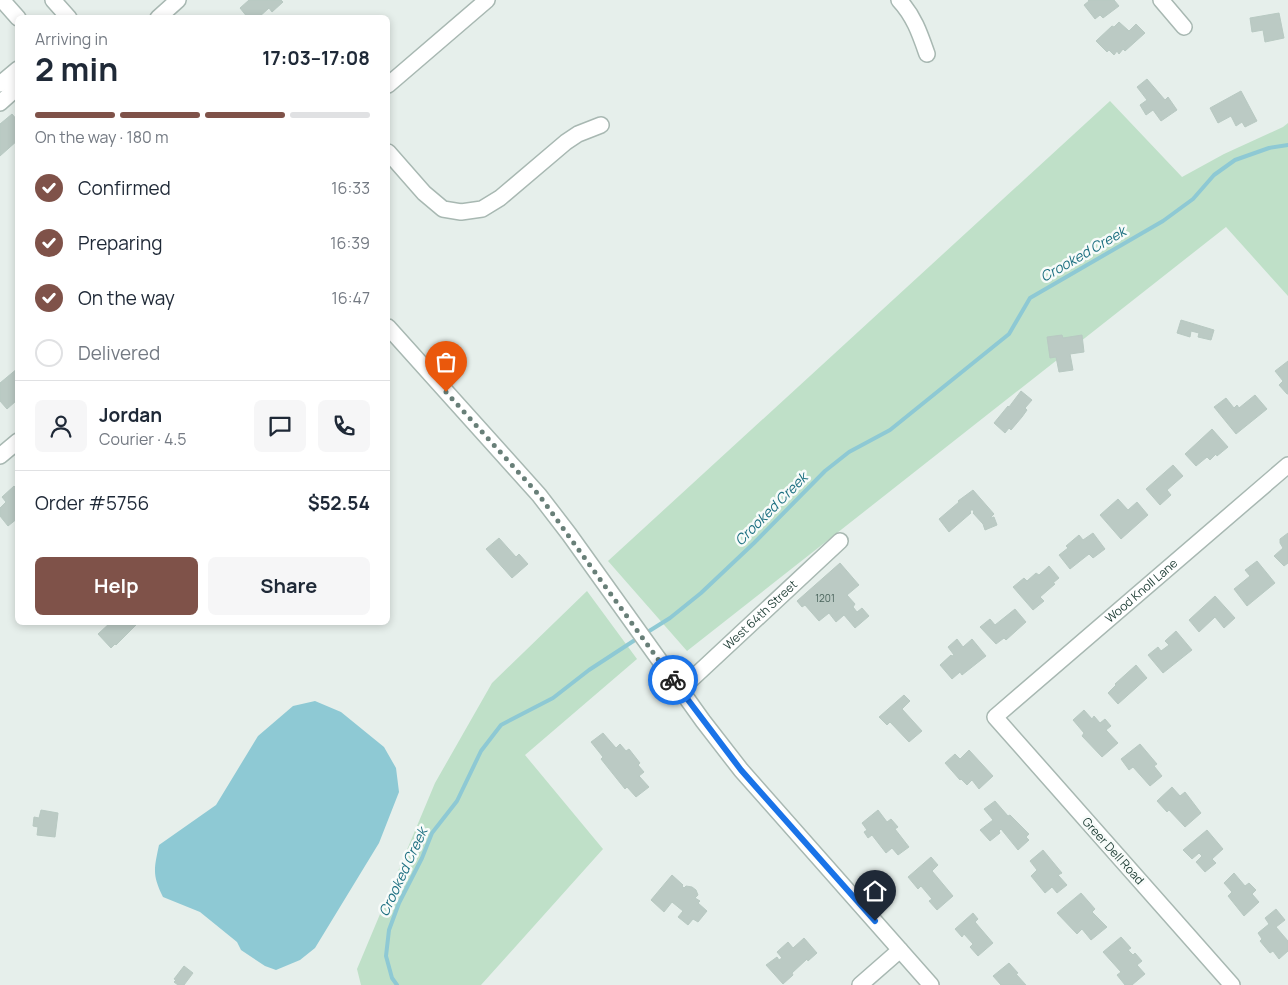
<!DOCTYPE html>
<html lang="en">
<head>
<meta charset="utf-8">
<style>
	:root { --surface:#fff; --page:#f6f6f7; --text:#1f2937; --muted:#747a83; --line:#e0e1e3; --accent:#7f5249 }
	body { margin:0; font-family:Manrope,sans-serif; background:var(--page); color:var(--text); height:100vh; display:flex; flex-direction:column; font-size:19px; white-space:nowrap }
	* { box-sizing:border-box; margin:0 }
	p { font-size:16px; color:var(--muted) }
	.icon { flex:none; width:28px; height:28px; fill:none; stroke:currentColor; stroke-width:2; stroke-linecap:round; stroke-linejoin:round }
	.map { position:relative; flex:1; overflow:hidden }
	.sheet { position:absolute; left:15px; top:15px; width:375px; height:610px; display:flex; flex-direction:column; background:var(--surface); border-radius:8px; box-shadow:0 2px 8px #0003 }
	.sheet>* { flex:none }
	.pin { position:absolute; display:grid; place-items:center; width:42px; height:42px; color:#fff; margin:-51px -21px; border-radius:50% 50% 50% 0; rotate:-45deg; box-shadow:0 0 5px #0007 }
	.pin .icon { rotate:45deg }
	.courier { position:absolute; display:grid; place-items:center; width:50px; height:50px; margin:-25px; border:4px solid #1a73e8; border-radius:50%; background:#fff; color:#222; box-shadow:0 1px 6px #0007 }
	.overview em { font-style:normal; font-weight:700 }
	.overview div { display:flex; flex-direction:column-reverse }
	.overview { display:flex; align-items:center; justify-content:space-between; height:85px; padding:0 20px }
	h1 { font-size:32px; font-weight:700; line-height:38px }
	.bar { display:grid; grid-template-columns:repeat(4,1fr); gap:8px 5px; align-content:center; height:60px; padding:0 20px }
	.bar i { height:6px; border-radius:4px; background:var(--line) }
	.bar .selected { background:var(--accent) }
	.bar p { grid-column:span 4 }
	.line { display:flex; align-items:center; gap:12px; padding:0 20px; border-top:1px solid var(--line) }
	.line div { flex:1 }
	.round { display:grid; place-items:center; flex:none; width:52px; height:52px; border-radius:8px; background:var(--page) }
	ol { padding:0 20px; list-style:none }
	li { display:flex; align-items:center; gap:15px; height:55px }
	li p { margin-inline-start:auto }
	li .icon { padding:5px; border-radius:50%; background:var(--accent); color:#fff; stroke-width:4 }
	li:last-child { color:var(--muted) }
	li i { width:28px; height:28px; border:2px solid var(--line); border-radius:50% }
	.action { display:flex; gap:10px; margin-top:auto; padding:10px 20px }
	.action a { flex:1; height:58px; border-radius:8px; background:var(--accent); color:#fff; font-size:20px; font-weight:700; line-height:58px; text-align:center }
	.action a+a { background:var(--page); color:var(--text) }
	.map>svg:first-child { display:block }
	.green { fill:#bfe0c8 }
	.water { fill:#8ec9d4 }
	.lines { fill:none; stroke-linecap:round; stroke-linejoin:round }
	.stream { stroke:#8ec9d4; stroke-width:4 }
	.building { fill:#bbcac4; stroke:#b8c9c2 }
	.minor-casing { stroke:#a8b8b2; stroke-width:18 }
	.minor { stroke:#fff; stroke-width:15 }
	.done { stroke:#687f78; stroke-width:5; stroke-dasharray:0 9 }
	.route { stroke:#1a73e8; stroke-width:6 }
	.labels { text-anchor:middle; stroke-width:5; stroke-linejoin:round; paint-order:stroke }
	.number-label { font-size:10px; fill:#4a645c }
	.street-label { font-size:12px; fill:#24423a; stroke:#f7fbf9 }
	.water-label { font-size:14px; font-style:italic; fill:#1c6f80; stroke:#f7fbf9 }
</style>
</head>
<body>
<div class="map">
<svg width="1288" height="985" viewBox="0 0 1288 985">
	<rect width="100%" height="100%" fill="#e6efeb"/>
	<!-- green -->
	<g class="green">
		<path d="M1110 101 1182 177 1224 154 1283 127 1288 123V296L1226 227 687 651 608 561Z"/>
		<path d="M587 591 637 659 525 755 603 849 481 985H361L357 969 435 783 492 683Z"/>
	</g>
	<!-- water -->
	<path class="water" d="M315 701 341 712 384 747 396 768 399 792 379 843 315 948 300 960 276 970 265 966 241 950 237 942 200 912 163 897C152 875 154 869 159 845L216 805 258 736 293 706Z"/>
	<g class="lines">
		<!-- stream -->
		<g class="stream">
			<path d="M646 633 670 618 701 593 754 543 825 471 849 452 890 430 1009 334 1030 298 1163 221 1193 199 1214 175 1235 160 1269 148 1288 145"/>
			<path d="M397 985 392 978 386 956 389 930 399 903 422 858 432 833 457 801 481 751 501 725 553 698 589 670 638 638"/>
		</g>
	</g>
	<!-- building -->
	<g class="building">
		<path d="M249 0H281L283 2 272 12 269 8 258 18H248L240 8Z"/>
		<path d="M1088 0H1114L1119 6 1103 18 1100 15 1095 19 1084 5 1089 1Z"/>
		<path d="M1279 13 1284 38 1265 42 1263 30 1252 32 1250 18Z"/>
		<path d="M1119 22 1129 31 1136 24 1145 33 1125 51 1123 49 1119 54 1117 51 1114 55 1109 50 1107 52 1096 41 1112 26 1114 27Z"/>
		<path d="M1147 79 1165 100 1168 97 1177 110 1161 121 1153 110 1146 115 1140 105 1147 100 1137 87Z"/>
		<path d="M1241 91 1257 121 1245 127 1242 122 1236 126 1231 116 1218 123 1210 108Z"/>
		<path d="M12 114 18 121V140L0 156V124Z"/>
		<path d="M1181 320 1214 330 1211 340 1198 337 1199 333 1191 331 1190 337 1177 333Z"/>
		<path d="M1062 335 1063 338 1082 335 1084 352 1070 354 1073 370 1059 372 1056 357 1050 358 1047 337Z"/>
		<path d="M1288 361V394H1287L1279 385 1283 381 1275 371Z"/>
		<path d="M18 368V403L16 401 7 409 0 401V383Z"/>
		<path d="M1021 391 1032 400 1025 408 1027 410 1022 417 1011 430 1009 428 1005 433 994 423 1008 406 1009 407Z"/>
		<path d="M1255 395 1267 409 1236 434 1214 407 1226 398 1234 408 1237 405 1239 408Z"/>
		<path d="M1212 429 1228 447 1217 456 1216 454 1210 460 1207 457 1196 466 1185 454Z"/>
		<path d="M1173 465 1183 476 1167 490 1171 495 1160 505 1146 489Z"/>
		<path d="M14 486 18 490V518L8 526 0 516V508L6 502 2 497Z"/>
		<path d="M973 490 994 514 990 518 994 517 997 525 985 530 983 524 973 513 974 512 972 509 970 512 971 513 949 532 939 519 959 502 958 501Z"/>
		<path d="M1118 499 1128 510 1137 502 1148 515 1121 539 1100 515Z"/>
		<path d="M1093 533 1105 549 1093 558 1089 554 1070 569 1059 555 1068 548 1066 546 1079 535 1083 540Z"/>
		<path d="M1288 533V563L1284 566 1274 556 1283 548 1280 543V539Z"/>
		<path d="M499 538 516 557 519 554 528 564 512 578 486 549Z"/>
		<path d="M1257 561 1275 583 1247 606 1234 589 1250 576 1245 570Z"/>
		<path d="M840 563 859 585 847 595 855 604 853 607 857 612 862 608 869 616 855 628 844 615 836 622 829 613 819 621 805 605 802 607 797 601Z"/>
		<path d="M1049 566 1059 578 1053 583 1055 584 1040 597 1044 601 1033 610 1013 587 1024 578 1027 581 1036 573 1039 575Z"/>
		<path d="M1215 596 1235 618 1224 628 1215 617 1199 632 1189 620Z"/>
		<path d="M1015 609 1026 622 1006 640 1004 638 996 644 980 627 990 619 995 625Z"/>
		<path d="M111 622H133L136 625 116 645 115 644 111 648 98 634Z"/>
		<path d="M1176 631 1192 650 1163 673 1148 655 1158 647 1161 651 1169 645 1165 641Z"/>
		<path d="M957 639 963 647 972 639 986 656 962 675 960 672 952 679 940 665 951 655 952 656 954 655 948 647Z"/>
		<path d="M1136 665 1147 678 1118 704 1108 693 1116 685 1115 684Z"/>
		<path d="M904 695 910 701 902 709 922 731 909 742 890 722 887 725 879 717Z"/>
		<path d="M1084 710 1092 719 1094 716 1100 723 1105 719 1111 726 1106 730 1118 743 1102 757 1082 736 1084 733 1073 720Z"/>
		<path d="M603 733 616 748 620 744 626 751 629 749 640 763 638 765 644 772 639 776 649 787 636 797 627 787 625 789 601 759 603 757 591 742Z"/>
		<path d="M1140 744 1157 764 1154 766 1162 776 1150 786 1133 767 1129 770 1121 759Z"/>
		<path d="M969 750 993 776 979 789 972 780 967 785 961 779 960 780 945 763 955 754 960 759Z"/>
		<path d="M1172 787 1180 796 1185 792 1201 813 1185 827 1169 810 1167 812 1157 801Z"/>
		<path d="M995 801 1008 816 1010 815 1029 834 1026 837 1029 840 1018 850 1001 829 999 831 1000 833 990 841 980 830 993 820 984 809Z"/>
		<path d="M41 810 58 813 55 837 37 835 38 827 33 826 34 817 39 818Z"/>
		<path d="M878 810 887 822 891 819 898 827 895 829 909 847 898 855 892 848 886 853 872 835 868 838 864 832 867 830 862 823Z"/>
		<path d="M1207 830 1223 849 1212 859 1216 863 1205 872 1196 862 1202 856 1199 853 1192 859 1183 850Z"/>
		<path d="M1043 850 1062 873 1058 875 1067 885 1057 893 1052 887 1045 893 1031 876 1037 870 1030 861Z"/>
		<path d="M931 857 938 865 932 871 953 896 937 910 929 901 932 899 921 886 918 889 908 877Z"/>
		<path d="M1234 873 1245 886 1249 883 1256 890 1252 894 1259 902 1244 916 1228 896 1232 892 1224 883Z"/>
		<path d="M672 875 683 885 682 886 684 888 686 886 692 887 696 890 698 895 695 898 700 901 698 903 707 911 698 922 693 919 688 925 678 917 683 911 672 902 664 912 651 900Z"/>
		<path d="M1081 893 1095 909 1092 912 1107 927 1091 940 1082 929 1077 934 1057 913Z"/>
		<path d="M1276 909 1285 920 1276 927 1288 941V951L1279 959 1273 951 1270 953 1260 941 1262 939 1258 933 1269 924 1265 918Z"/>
		<path d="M973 913 978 919 975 922 993 943 978 956 970 947 973 944 964 934 962 937 955 929Z"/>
		<path d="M1121 937 1131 948 1128 950 1133 955 1135 953 1142 961 1137 965 1145 974 1132 985H1125L1117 975 1121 972 1103 952Z"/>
		<path d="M804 938 817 953 808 961 807 959 792 973 793 975 783 984 766 965 777 957 779 960 782 958 777 952 788 942 793 948Z"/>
		<path d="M1009 963 1018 973 1016 974 1026 985H1001L993 976Z"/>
		<path d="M184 966 193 973 184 985H178L174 982 176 980 174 979Z"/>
	</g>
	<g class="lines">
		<defs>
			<g id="minor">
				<path d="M2 0 18 18"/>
				<path d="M53 0 69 18"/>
				<path d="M899 0C914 16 920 34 927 54"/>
				<path d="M1161 0 1184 27"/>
				<path d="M158 18 178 0"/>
				<path d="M0 84 18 69"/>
				<path d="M388 85 487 0"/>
				<path d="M0 103 18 87"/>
				<path d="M388 152 424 193 443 209 461 212 482 209 500 198 566 142 578 134 601 125"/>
				<path d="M388 327 539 495 569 534 703 721 741 770 931 985"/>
				<path d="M0 456 18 441"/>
				<path id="s1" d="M680 690 840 541"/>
				<path d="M860 985 900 950"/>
				<path id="s2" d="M1232 985 995 717 1288 465"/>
			</g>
		</defs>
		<!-- minor casing -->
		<use href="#minor" class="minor-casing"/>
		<!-- minor -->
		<use href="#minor" class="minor"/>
	</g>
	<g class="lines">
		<!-- done -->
		<path class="done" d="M446 392 539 495 673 680"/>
		<!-- route -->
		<path class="route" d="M673 680 741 770 875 921"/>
	</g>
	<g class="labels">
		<!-- number labels -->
		<g class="number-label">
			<text x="825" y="602">1201</text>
		</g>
		<!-- street labels -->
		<g class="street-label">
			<text dy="4" stroke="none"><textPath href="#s2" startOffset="551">Wood Knoll Lane</textPath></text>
			<text dy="4" stroke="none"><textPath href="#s1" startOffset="110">West 64th Street</textPath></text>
			<text transform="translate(1113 851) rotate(48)" y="4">Greer Dell Road</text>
		</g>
		<!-- water labels -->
		<g class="water-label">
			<text transform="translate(1083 254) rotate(-30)" y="5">Crooked Creek</text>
			<text transform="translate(771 509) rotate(-45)" y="5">Crooked Creek</text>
			<text transform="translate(403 872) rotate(-65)" y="5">Crooked Creek</text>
		</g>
	</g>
</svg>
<div class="pin" style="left:446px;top:392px;background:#ea580c"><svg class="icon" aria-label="bag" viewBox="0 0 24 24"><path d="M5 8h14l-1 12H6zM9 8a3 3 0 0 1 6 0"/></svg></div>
<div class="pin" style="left:875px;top:921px;background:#1f2937"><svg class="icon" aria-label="home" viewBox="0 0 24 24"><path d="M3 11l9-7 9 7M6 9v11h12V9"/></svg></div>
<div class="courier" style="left:673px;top:680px"><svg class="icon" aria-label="bike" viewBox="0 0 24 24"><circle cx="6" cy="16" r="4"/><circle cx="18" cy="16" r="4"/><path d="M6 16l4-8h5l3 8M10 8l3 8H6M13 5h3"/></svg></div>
<section class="sheet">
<div class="overview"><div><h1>2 min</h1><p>Arriving in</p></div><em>17:03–17:08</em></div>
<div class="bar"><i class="selected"></i><i class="selected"></i><i class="selected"></i><i></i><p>On the way · 180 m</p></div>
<ol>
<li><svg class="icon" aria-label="check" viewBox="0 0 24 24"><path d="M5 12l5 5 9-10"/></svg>Confirmed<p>16:33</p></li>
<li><svg class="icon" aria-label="check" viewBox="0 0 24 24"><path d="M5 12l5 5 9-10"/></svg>Preparing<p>16:39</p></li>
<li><svg class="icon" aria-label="check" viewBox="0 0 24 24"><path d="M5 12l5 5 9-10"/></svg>On the way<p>16:47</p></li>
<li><i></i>Delivered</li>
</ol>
<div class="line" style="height:90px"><a class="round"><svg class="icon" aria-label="person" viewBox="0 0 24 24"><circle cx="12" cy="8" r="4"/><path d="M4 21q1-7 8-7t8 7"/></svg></a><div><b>Jordan</b><p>Courier · 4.5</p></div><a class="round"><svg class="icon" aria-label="chat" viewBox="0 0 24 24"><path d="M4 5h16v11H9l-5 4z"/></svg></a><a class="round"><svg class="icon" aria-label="phone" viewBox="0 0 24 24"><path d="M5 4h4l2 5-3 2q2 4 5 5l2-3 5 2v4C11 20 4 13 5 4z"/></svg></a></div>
<div class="line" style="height:65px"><div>Order #5756</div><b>$52.54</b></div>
<div class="action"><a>Help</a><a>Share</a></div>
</section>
</div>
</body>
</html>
